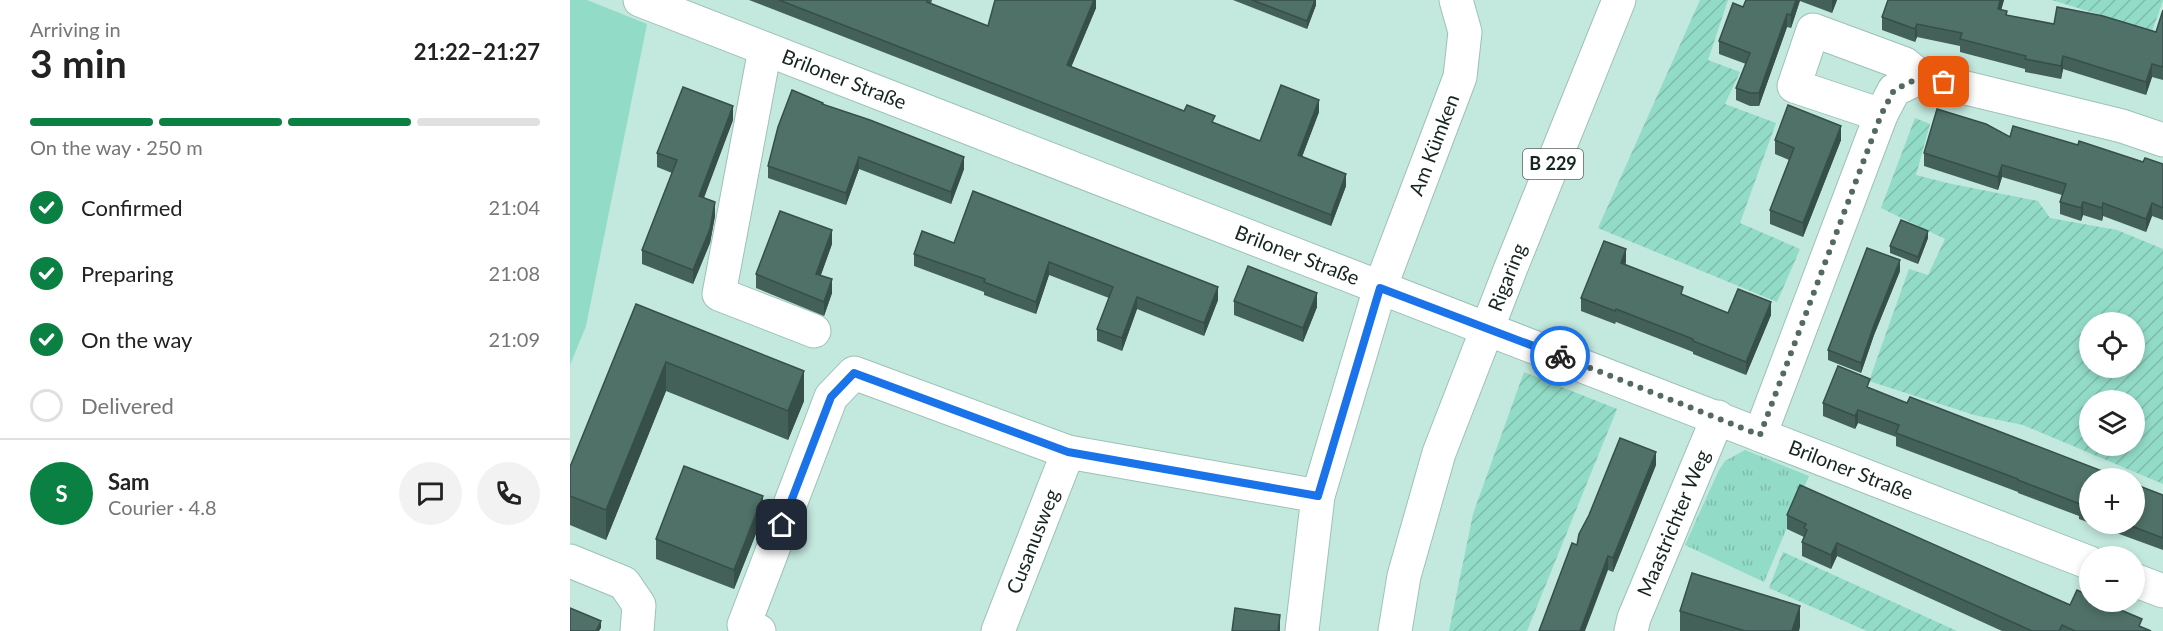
<!DOCTYPE html>
<html lang="en">
<head>
<meta charset="utf-8">
<style>
	:root { --surface:#fff; --page:#f2f2f2; --text:#222; --muted:#767676; --line:#e0e0e0; --accent:#0b8043 }
	body { margin:0; font-family:Lato,sans-serif; background:var(--page); color:var(--text); height:100vh; display:flex; flex-direction:column; font-size:22px; white-space:nowrap }
	* { box-sizing:border-box; margin:0 }
	p { font-size:20px; color:var(--muted) }
	.icon { flex:none; width:33px; height:33px; fill:none; stroke:currentColor; stroke-width:2; stroke-linecap:round; stroke-linejoin:round }
	.map { position:relative; flex:1; overflow:hidden }
	.panel { display:flex; flex-direction:column; background:var(--surface); width:570px }
	.panel>* { flex:none }
	.fabs { position:absolute; left:1509px; top:312px; display:grid; gap:12px }
	.fabs a { display:grid; place-items:center; width:66px; height:66px; border-radius:50%; background:var(--surface); box-shadow:0 3px 9px #0003; font-size:30px }
	.pin { position:absolute; display:grid; place-items:center; width:51px; height:51px; color:#fff; margin:-26px; border-radius:12px; box-shadow:0 3px 9px #0006 }
	.courier { position:absolute; display:grid; place-items:center; width:60px; height:60px; margin:-30px; border:4px solid #1a73e8; border-radius:50%; background:#fff; color:#222; box-shadow:0 2px 8px #0007 }
	.head em { font-style:normal; font-weight:700 }
	.head div { display:flex; flex-direction:column-reverse }
	.head { display:flex; align-items:center; justify-content:space-between; height:102px; padding:0 30px }
	h1 { font-size:39px; font-weight:700; line-height:45px }
	.bar { display:grid; grid-template-columns:repeat(4,1fr); gap:9px 6px; align-content:center; height:72px; padding:0 30px }
	.bar i { height:8px; border-radius:4px; background:var(--line) }
	.bar .on { background:var(--accent) }
	.bar p { grid-column:span 4 }
	.line { display:flex; align-items:center; gap:15px; padding:0 30px; border-top:2px solid var(--line) }
	.line div { flex:1 }
	.round { display:grid; place-items:center; flex:none; width:63px; height:63px; border-radius:32px; background:var(--page) }
	ol { padding:0 30px; list-style:none }
	li { display:flex; align-items:center; gap:18px; height:66px }
	li p { margin-inline-start:auto }
	li .icon { padding:6px; border-radius:50%; background:var(--accent); color:#fff; stroke-width:4 }
	li:last-child { color:var(--muted) }
	li i { width:33px; height:33px; border:3px solid var(--line); border-radius:50% }
	main { display:flex; flex:1; min-height:0 }
	.map>svg:first-child { display:block }
	.grass { fill:url(#grass-tufts) }
	.park { fill:#92dbc7 }
	.garden { fill:url(#garden-furrows); fill-rule:evenodd }
	.lines { fill:none; stroke-linecap:round; stroke-linejoin:round }
	.minor-casing { stroke:#9dc1b7; stroke-width:35 }
	.major-casing { stroke:#9dc1b7; stroke-width:35 }
	.minor { stroke:#fff; stroke-width:33 }
	.major { stroke:#fff; stroke-width:33 }
	.wall { fill:#446159 }
	.shaded-wall { fill:#374f49 }
	.building { fill:#4f7168; stroke:#374f49; stroke-width:1.5 }
	.done { stroke:#536963; stroke-width:6; stroke-dasharray:0 10.8 }
	.route { stroke:#1a73e8; stroke-width:8 }
	.labels { text-anchor:middle; stroke-width:6; stroke-linejoin:round; paint-order:stroke }
	.shield { fill:#fff; stroke:#5d6664; stroke-width:1.5 }
	.shield-label { font-size:18px; font-weight:bold; fill:#172521 }
	.street-label { font-size:20px; fill:#172521; stroke:#fff }
</style>
</head>
<body>
<main>
<section class="panel">
<div class="head"><div><h1>3 min</h1><p>Arriving in</p></div><em>21:22–21:27</em></div>
<div class="bar"><i class="on"></i><i class="on"></i><i class="on"></i><i></i><p>On the way · 250 m</p></div>
<ol>
<li><svg class="icon" aria-label="check" viewBox="0 0 24 24"><path d="M5 12l5 5 9-10"/></svg>Confirmed<p>21:04</p></li>
<li><svg class="icon" aria-label="check" viewBox="0 0 24 24"><path d="M5 12l5 5 9-10"/></svg>Preparing<p>21:08</p></li>
<li><svg class="icon" aria-label="check" viewBox="0 0 24 24"><path d="M5 12l5 5 9-10"/></svg>On the way<p>21:09</p></li>
<li><i></i>Delivered</li>
</ol>
<div class="line" style="height:108px"><b class="round" style="background:var(--accent);color:#fff">S</b><div><b>Sam</b><p>Courier · 4.8</p></div><a class="round"><svg class="icon" aria-label="chat" viewBox="0 0 24 24"><path d="M4 5h16v11H9l-5 4z"/></svg></a><a class="round"><svg class="icon" aria-label="phone" viewBox="0 0 24 24"><path d="M5 4h4l2 5-3 2q2 4 5 5l2-3 5 2v4C11 20 4 13 5 4z"/></svg></a></div>
</section>
<div class="map">
<svg width="1593" height="631" viewBox="0 0 1593 631">
	<defs>
		<pattern id="grass-tufts" width="24" height="20" patternUnits="userSpaceOnUse" patternTransform="scale(1.5)"><rect width="24" height="20" fill="#92dbc7"/><path d="M3 7l-1-3M5 7V3M7 7l1-3M15 17l-1-3M17 17v-4M19 17l1-3" fill="none" stroke="#7dbcab"/></pattern>
		<pattern id="garden-furrows" width="10" height="10" patternUnits="userSpaceOnUse" patternTransform="scale(1.5)"><rect width="10" height="10" fill="#92dbc7"/><path d="M-1 1l2-2M0 10L10 0M9 11l2-2" fill="none" stroke="#7dbcab"/></pattern>
	</defs>
	<rect width="100%" height="100%" fill="#c3e8dd"/>
	<!-- grass -->
	<path class="grass" d="M1175 450 1239 476 1194 582 1115 545 1149 470 1155 461Z"/>
	<!-- park -->
	<path class="park" d="M0 0H17L77 24 16 326 0 365Z"/>
	<!-- garden -->
	<g class="garden">
		<path d="M1130 0H1158L1138 60 1170 72 1155 104 1206 123 1170 223 1230 249 1207 302 1028 228Z"/>
		<path d="M1482 0H1593V1L1582 31Z"/>
		<path d="M1345 118 1360 124 1346 175 1377 183 1468 201 1480 218 1547 230 1593 249V484L1453 425 1404 415 1299 381 1339 269 1358 275 1375 239 1311 208ZM1520 322H1564V368H1520ZM1520 400H1564V446H1520Z"/>
		<path d="M954 372 1047 409 957 631H879L903 514Z"/>
		<path d="M1213 552 1387 631H1297L1199 588Z"/>
	</g>
	<g class="lines">
		<defs>
			<g id="minor">
				<path id="s1" d="M70 0C553 188 1036 375 1520 563"/>
				<path d="M195 49 149 294 244 331"/>
				<path d="M1311 115 1224 86 1243 30 1335 64 1351 77"/>
				<path d="M1190 435 1311 115 1324 90 1351 77 1552 126 1593 140"/>
				<path d="M0 561 54 583 69 605 67 631"/>
				<path d="M1564 580 1593 591"/>
				<path d="M189 631 174 625 261 397 284 373 498 452 748 496"/>
				<path id="s2" d="M428 631 498 452"/>
				<path id="s3" d="M732 631 748 496 810 288 890 77 895 32 886 0"/>
				<path id="s4" d="M1061 631 1064 618 1148 417"/>
			</g>
			<g id="major">
				<path id="s5" d="M825 631 834 576 869 453 940 270 1049 0"/>
			</g>
		</defs>
		<!-- minor casing -->
		<use href="#minor" class="minor-casing"/>
		<!-- major casing -->
		<use href="#major" class="major-casing"/>
		<!-- minor -->
		<use href="#minor" class="minor"/>
		<!-- major -->
		<use href="#major" class="major"/>
	</g>
	<!-- wall -->
	<g class="wall">
		<path d="M179 0H362L361 4 418 26 526 0V8L501 67 690 141 749 112 732 157 776 186 761 226Z"/>
		<path d="M663 0H746V5L737 29Z"/>
		<path d="M1176 0H1267L1262 13 1230 1 1221 28 1217 27 1189 106H1180L1166 100V88L1176 64 1149 54V41L1173 7Z"/>
		<path d="M1318 0H1434L1431 9 1437 15 1484 24 1586 32 1593 10V80L1582 77 1576 95 1493 69 1491 79 1455 72V69L1390 52V46L1347 37 1345 42 1312 30V17Z"/>
		<path d="M253 105 394 169 381 204 289 169 276 205 198 178V166Z"/>
		<path d="M163 120 134 198 145 216 140 243 123 284 72 264V250L102 173 87 167V153Z"/>
		<path d="M1440 137 1508 145 1573 162 1593 164V220L1582 216 1576 232 1533 216 1532 221 1513 215 1511 221 1490 214V202L1492 195 1432 177 1428 190 1354 166V153Z"/>
		<path d="M1205 140H1271L1233 237 1200 224V210L1219 160 1205 154Z"/>
		<path d="M403 191 648 300 634 336 567 309 552 351 527 341V329L539 298 479 275 466 314 414 295V292L344 266V254L384 243Z"/>
		<path d="M1358 238 1348 264 1320 253V246Z"/>
		<path d="M262 244 251 275 262 293 254 316 186 288V274Z"/>
		<path d="M1056 262 1055 265 1113 295 1158 313 1201 315 1176 375 1123 354V352L1046 322 1045 324 1011 311V298Z"/>
		<path d="M1330 271 1304 335 1291 373 1258 360V350Z"/>
		<path d="M664 301 747 307 733 342 664 315Z"/>
		<path d="M66 304 234 401 218 440 96 391 36 540 0 525V467Z"/>
		<path d="M1300 389 1520 478V523L1509 519V516L1448 493V492L1326 446V437L1288 423 1285 429 1253 416V403Z"/>
		<path d="M1086 465 1043 572 1038 570 1007 545Z"/>
		<path d="M1593 495V550L1522 524H1564Z"/>
		<path d="M1217 515 1572 627 1581 631H1432L1267 556 1261 569 1232 556V542L1234 537 1217 529Z"/>
		<path d="M193 516 164 589 86 559V539Z"/>
		<path d="M1110 611 1230 626 1229 631H1110Z"/>
	</g>
	<!-- shaded-wall -->
	<g class="shaded-wall">
		<path d="M524 0H526V8L497 77V65Z"/>
		<path d="M745 0H746V5L737 29V21Z"/>
		<path d="M1226 0H1230L1221 28V15Z"/>
		<path d="M1262 0H1267L1262 13Z"/>
		<path d="M1430 0H1434L1428 22V9Z"/>
		<path d="M1217 14V27L1189 106V93Z"/>
		<path d="M1347 24V37L1345 42V29Z"/>
		<path d="M1493 56V69L1491 79V66Z"/>
		<path d="M1582 64V77L1576 95V82Z"/>
		<path d="M749 100V112L728 167V155Z"/>
		<path d="M163 106V120L129 210V196Z"/>
		<path d="M1271 126V140L1233 237V223Z"/>
		<path d="M289 157V169L276 205V193Z"/>
		<path d="M394 157V169L381 204V192Z"/>
		<path d="M1432 165V177L1428 190V177Z"/>
		<path d="M776 174V186L761 226V215Z"/>
		<path d="M145 202V216L140 243 123 284V270Z"/>
		<path d="M1513 202V215L1511 221V208Z"/>
		<path d="M1533 203V216L1532 221V208Z"/>
		<path d="M1582 203V216L1576 232V219Z"/>
		<path d="M262 230V244L246 288V274Z"/>
		<path d="M1358 231V238L1348 264V257Z"/>
		<path d="M1056 249V262L1051 276V263Z"/>
		<path d="M1330 260V271L1304 335 1291 373V363L1304 325Z"/>
		<path d="M479 262V275L466 314V302Z"/>
		<path d="M262 279V293L254 316V302Z"/>
		<path d="M648 287V300L634 336V323Z"/>
		<path d="M747 293V307L733 342V328Z"/>
		<path d="M567 297V309L552 351V338Z"/>
		<path d="M1201 302V315L1176 375V362Z"/>
		<path d="M96 362V391L36 540V510Z"/>
		<path d="M234 371V401L218 440V411Z"/>
		<path d="M1288 410V423L1285 429V416Z"/>
		<path d="M1086 452V465L1043 572V558Z"/>
		<path d="M193 496V516L164 589V570Z"/>
		<path d="M1267 543V556L1261 569V555Z"/>
		<path d="M1038 556V570L1015 631H1010Z"/>
		<path d="M1230 606V626L1229 631H1222Z"/>
		<path d="M710 615V631H708Z"/>
		<path d="M31 621V628L29 631H26Z"/>
	</g>
	<!-- building -->
	<g class="building">
		<path d="M209 0H358L357 2 418 26 425 0H524L497 65 614 111 617 105 645 116 642 122 690 141 711 85 749 100 728 155 776 174 761 215Z"/>
		<path d="M682 0H745L737 21Z"/>
		<path d="M1176 0H1226L1221 15 1217 14 1189 93H1180L1166 88 1180 53 1149 41 1163 3 1173 7Z"/>
		<path d="M1318 0H1430L1428 9 1437 11 1436 15 1484 24 1487 7 1533 16 1586 32 1593 10V67L1582 64 1576 82 1493 56 1491 66 1455 59 1456 56 1390 39 1392 33 1347 24 1345 29 1312 17Z"/>
		<path d="M113 87 163 106 129 196 145 202 140 229 123 270 72 250 107 160 87 153Z"/>
		<path d="M222 90 253 103 252 104 300 120 394 157 381 192 289 157 276 193 198 166 208 127Z"/>
		<path d="M1218 105 1271 126 1233 223 1200 210 1224 148 1205 140Z"/>
		<path d="M1367 109 1416 124 1440 137 1443 126 1508 145 1509 141 1573 162 1575 158 1593 164V208L1582 203 1576 219 1533 203 1532 208 1513 202 1511 208 1490 202 1496 184 1432 165 1428 177 1354 153Z"/>
		<path d="M403 191 648 287 634 323 567 297 552 338 527 329 543 287 479 262 466 302 414 282 415 279 344 254 352 231 384 243Z"/>
		<path d="M210 211 262 230 246 274 262 279 254 302 186 274Z"/>
		<path d="M1331 220 1358 231 1348 257 1320 246Z"/>
		<path d="M1034 241 1056 249 1051 263 1113 287 1111 294 1158 313 1168 289 1201 302 1176 362 1123 341V339L1046 309 1045 311 1011 298Z"/>
		<path d="M1297 248 1330 260 1304 325 1291 363 1258 350Z"/>
		<path d="M678 266 747 293 733 328 664 301Z"/>
		<path d="M66 304 234 371 218 411 96 362 36 510 0 496V467Z"/>
		<path d="M1268 366 1300 379 1297 387 1337 403 1340 397 1550 478H1520V510L1509 506 1510 504 1448 480V479L1326 433 1329 425 1288 410 1285 416 1253 403Z"/>
		<path d="M1050 438 1086 452 1043 558 1038 556 1010 631H969L1002 543 1007 545 1009 534 1019 515Z"/>
		<path d="M114 466 193 496 164 570 86 539Z"/>
		<path d="M1564 484 1593 495V538L1556 524H1564Z"/>
		<path d="M1230 485 1500 605 1507 590 1520 596V602H1532L1572 619 1569 626 1581 631H1505L1492 625 1489 631H1462L1267 543 1261 555 1232 542 1237 530 1234 528 1236 524 1217 515Z"/>
		<path d="M1122 573 1230 606 1222 631H1175L1110 611Z"/>
		<path d="M0 608 31 621 26 631H0Z"/>
		<path d="M665 608 710 615 708 631H662Z"/>
	</g>
	<g class="lines">
		<!-- done -->
		<path class="done" d="M990 356 1190 435 1311 115 1324 90 1351 77 1374 82"/>
		<!-- route -->
		<path class="route" d="M212 525 261 397 284 373 498 452 748 496 810 288 990 356"/>
	</g>
	<g class="labels">
		<!-- shield labels -->
		<rect class="shield" x="953" y="149" width="60" height="30" rx="4.5"/>
		<g class="shield-label">
			<text x="983" y="170">B 229</text>
		</g>
		<!-- street labels -->
		<g class="street-label">
			<text dy="7" stroke="none"><textPath href="#s1" startOffset="219">Briloner Straße</textPath></text>
			<text dy="7" stroke="none"><textPath href="#s3" startOffset="506">Am Kümken</textPath></text>
			<text dy="7" stroke="none"><textPath href="#s1" startOffset="705">Briloner Straße</textPath></text>
			<text dy="7" stroke="none"><textPath href="#s5" startOffset="372">Rigaring</textPath></text>
			<text dy="7" stroke="none"><textPath href="#s1" startOffset="1299">Briloner Straße</textPath></text>
			<text dy="7" stroke="none"><textPath href="#s4" startOffset="116">Maastrichter Weg</textPath></text>
			<text dy="7" stroke="none"><textPath href="#s2" startOffset="96">Cusanusweg</textPath></text>
		</g>
	</g>
</svg>
<div class="fabs">
<a><svg class="icon" aria-label="locate" viewBox="0 0 24 24"><circle cx="12" cy="12" r="6"/><path d="M12 2v4M12 18v4M2 12h4M18 12h4"/></svg></a>
<a><svg class="icon" aria-label="layers" viewBox="0 0 24 24"><path d="M12 4l9 5-9 5-9-5zM3 14l9 5 9-5"/></svg></a>
<a>+</a>
<a>−</a>
</div>
<div class="pin" style="left:1374px;top:82px;background:#ea580c"><svg class="icon" aria-label="bag" viewBox="0 0 24 24"><path d="M5 8h14l-1 12H6zM9 8a3 3 0 0 1 6 0"/></svg></div>
<div class="pin" style="left:212px;top:525px;background:#1f2937"><svg class="icon" aria-label="home" viewBox="0 0 24 24"><path d="M3 11l9-7 9 7M6 9v11h12V9"/></svg></div>
<div class="courier" style="left:990px;top:356px"><svg class="icon" aria-label="bike" viewBox="0 0 24 24"><circle cx="6" cy="16" r="4"/><circle cx="18" cy="16" r="4"/><path d="M6 16l4-8h5l3 8M10 8l3 8H6M13 5h3"/></svg></div>
</div>
</main>
</body>
</html>
